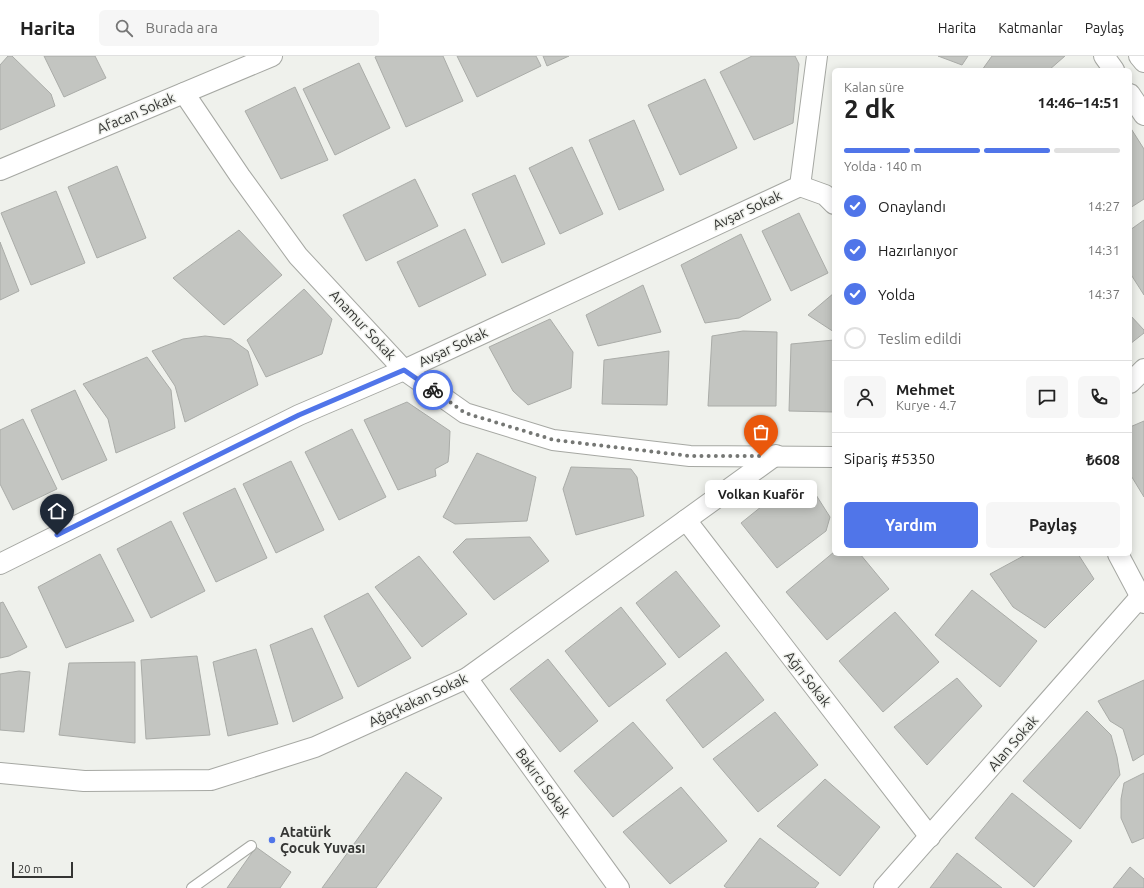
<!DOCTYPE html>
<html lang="tr">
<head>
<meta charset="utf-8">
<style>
	:root { --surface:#fff; --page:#f6f6f6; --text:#222; --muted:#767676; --line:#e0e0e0; --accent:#5075e9 }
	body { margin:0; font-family:Ubuntu,sans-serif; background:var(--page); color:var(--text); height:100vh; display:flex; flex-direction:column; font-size:15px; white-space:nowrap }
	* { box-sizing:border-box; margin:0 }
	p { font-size:13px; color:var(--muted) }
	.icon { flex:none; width:22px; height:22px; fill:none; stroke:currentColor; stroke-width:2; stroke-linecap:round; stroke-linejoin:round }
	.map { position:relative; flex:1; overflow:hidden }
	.side { position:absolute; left:832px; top:12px; width:300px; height:488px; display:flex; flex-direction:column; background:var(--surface); border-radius:6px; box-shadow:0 2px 10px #0003 }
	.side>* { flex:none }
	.scale { position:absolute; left:12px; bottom:10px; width:61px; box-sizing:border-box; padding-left:4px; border:2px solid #343533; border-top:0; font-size:11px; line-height:14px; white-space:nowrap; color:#343533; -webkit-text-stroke:3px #eff1ec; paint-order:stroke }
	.pin { position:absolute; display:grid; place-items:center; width:34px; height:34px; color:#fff; margin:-41px -17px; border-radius:50% 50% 50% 0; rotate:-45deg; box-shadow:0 0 4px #0007 }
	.pin .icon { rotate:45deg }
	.courier { position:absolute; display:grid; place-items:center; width:40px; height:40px; margin:-20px; border:3px solid #5075e9; border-radius:50%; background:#fff; color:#222; box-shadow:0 1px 5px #0007 }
	.bubble { position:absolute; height:28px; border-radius:6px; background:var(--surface); box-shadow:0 2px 10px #0003; font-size:13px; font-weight:700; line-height:28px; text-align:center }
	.head em { font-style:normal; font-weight:700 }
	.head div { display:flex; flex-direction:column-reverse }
	.head { display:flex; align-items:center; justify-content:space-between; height:68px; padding:0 12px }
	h1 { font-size:26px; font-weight:700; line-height:30px }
	.bar { display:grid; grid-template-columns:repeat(4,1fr); gap:6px 4px; align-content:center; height:48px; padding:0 12px }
	.bar i { height:5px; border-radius:3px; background:var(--line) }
	.bar .current { background:var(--accent) }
	.bar p { grid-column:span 4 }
	.line { display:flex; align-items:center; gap:10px; padding:0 12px; border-top:1px solid var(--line) }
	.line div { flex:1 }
	.round { display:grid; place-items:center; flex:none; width:42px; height:42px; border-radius:6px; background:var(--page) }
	ol { padding:0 12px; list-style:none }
	li { display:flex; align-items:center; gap:12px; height:44px }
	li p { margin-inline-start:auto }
	li .icon { padding:4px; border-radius:50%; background:var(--accent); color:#fff; stroke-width:4 }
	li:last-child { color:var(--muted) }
	li i { width:22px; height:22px; border:2px solid var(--line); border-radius:50% }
	.action { display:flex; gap:8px; margin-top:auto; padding:8px 12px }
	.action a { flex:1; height:46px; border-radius:6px; background:var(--accent); color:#fff; font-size:16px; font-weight:700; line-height:46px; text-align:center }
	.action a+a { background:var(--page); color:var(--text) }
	header { display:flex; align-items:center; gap:24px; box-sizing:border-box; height:56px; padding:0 20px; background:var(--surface); border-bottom:1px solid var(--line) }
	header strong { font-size:19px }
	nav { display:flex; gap:22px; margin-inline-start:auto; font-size:14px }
	.search { width:280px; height:36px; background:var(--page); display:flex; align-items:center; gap:10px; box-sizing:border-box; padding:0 14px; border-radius:6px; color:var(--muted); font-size:15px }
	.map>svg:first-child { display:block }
	.building { fill:#c3c5c1; stroke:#aaaca8 }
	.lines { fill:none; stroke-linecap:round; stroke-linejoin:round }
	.lane-casing { stroke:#a6a8a3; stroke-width:12 }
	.street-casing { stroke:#a6a8a3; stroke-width:22 }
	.lane { stroke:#fff; stroke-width:10 }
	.street { stroke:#fff; stroke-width:20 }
	.done { stroke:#757774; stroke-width:4; stroke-dasharray:0 7.2 }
	.route { stroke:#5075e9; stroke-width:5 }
	.poi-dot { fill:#5075e9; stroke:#eff1ec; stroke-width:1.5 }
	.labels { text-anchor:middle; stroke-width:3; stroke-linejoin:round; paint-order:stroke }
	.street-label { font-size:14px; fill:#343533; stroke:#eff1ec }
	.poi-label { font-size:14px; font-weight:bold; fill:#343533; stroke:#eff1ec; text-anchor:start }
</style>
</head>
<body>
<header>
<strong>Harita</strong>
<div class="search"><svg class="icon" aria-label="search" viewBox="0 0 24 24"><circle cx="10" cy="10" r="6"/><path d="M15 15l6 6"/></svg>Burada ara</div>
<nav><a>Harita</a><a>Katmanlar</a><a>Paylaş</a></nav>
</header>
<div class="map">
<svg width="1144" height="832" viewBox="0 0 1144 832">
	<rect width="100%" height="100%" fill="#eff1ec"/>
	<!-- building -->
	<g class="building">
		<path d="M8 0H12L51 38 55 50 0 74V9Z"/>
		<path d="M44 0H95L106 22 64 41Z"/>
		<path d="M377 0H443L463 45 406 71 375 1Z"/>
		<path d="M457 0H536L541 10 477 41Z"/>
		<path d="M543 0H569L547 10Z"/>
		<path d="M752 0H795L799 8 793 67 754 84 720 16Z"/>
		<path d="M938 0H968L962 9Z"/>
		<path d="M992 0H1065L1049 14H982Z"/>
		<path d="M359 7 390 72 335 99 303 33Z"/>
		<path d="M705 23 737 92 680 119 648 49Z"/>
		<path d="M295 31 328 104 281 123 245 55Z"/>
		<path d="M634 64 664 134 619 154 589 84Z"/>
		<path d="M1130 71 1144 93V143L1130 152Z"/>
		<path d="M572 91 603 158 560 178 529 112Z"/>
		<path d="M117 110 146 182 97 202 68 131Z"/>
		<path d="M515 119 545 188 502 207 472 138Z"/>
		<path d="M415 123 438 170 366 205 343 159Z"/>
		<path d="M56 135 85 207 31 229 1 157Z"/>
		<path d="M799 157 828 217 791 235 762 175Z"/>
		<path d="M1144 164V239L1130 217V174Z"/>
		<path d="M465 173 486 219 419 251 397 206Z"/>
		<path d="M239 174 282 219 224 269 173 222Z"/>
		<path d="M741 178 771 244 739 262 705 267 681 209Z"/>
		<path d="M0 186 19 235 0 244Z"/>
		<path d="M643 229 661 276 598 290 586 259Z"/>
		<path d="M304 233 332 263 322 298 266 321 247 284Z"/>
		<path d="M834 237V276L808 259Z"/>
		<path d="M1130 259 1144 274V277L1130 288Z"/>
		<path d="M550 263 573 296 571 332 528 349 513 335 489 291Z"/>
		<path d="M743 275 777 276 776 350H708L712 280Z"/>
		<path d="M205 280 231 283 248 295 258 329 185 366 175 330 152 295 183 283Z"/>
		<path d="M834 284V356L789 355 791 288Z"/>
		<path d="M669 295 667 349 602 348 604 304Z"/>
		<path d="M147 301 171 334 175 372 116 397 108 363 83 328Z"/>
		<path d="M75 334 107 404 62 424 31 354Z"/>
		<path d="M407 346 450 375 449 398 448 406 435 413 436 420 398 434 364 364Z"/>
		<path d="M23 363 57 433 13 454 0 428V374Z"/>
		<path d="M1144 365V441L1130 418V371Z"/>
		<path d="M352 373 386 441 339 464 305 396Z"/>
		<path d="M477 397 536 421 527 465 455 468 443 461Z"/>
		<path d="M291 405 324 474 276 497 243 428Z"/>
		<path d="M571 411 631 413 637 421 644 460 576 479 563 433Z"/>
		<path d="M792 426 811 431 830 461 826 475 777 512 741 467Z"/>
		<path d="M235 432 267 502 216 526 183 457Z"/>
		<path d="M171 465 205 535 151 562 117 493Z"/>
		<path d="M530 481 549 505 494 544 453 496 466 483Z"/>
		<path d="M834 496V498H860L889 533 827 584 786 536Z"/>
		<path d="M100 498 134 565 66 592 38 531Z"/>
		<path d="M1027 498H1078L1094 523 1045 572 1013 551 990 518Z"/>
		<path d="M419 500 467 558 422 591 375 531Z"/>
		<path d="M676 515 720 570 679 602 636 547Z"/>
		<path d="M972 534 1037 585 1000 631 935 579Z"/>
		<path d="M368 537 411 602 358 631 324 560Z"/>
		<path d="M3 546 27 591 9 600 0 602V547Z"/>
		<path d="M621 551 666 608 609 651 565 595Z"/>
		<path d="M895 556 939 606 883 656 839 605Z"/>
		<path d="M312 572 343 642 293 666 270 589Z"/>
		<path d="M256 593 278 668 228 680 213 606Z"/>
		<path d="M726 596 764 644 703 692 666 644Z"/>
		<path d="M197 600 210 679 146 683 141 604Z"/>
		<path d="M548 603 598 665 560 696 510 633Z"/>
		<path d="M135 606V687L59 679 69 607Z"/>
		<path d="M19 615 30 616 24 676 0 674V618Z"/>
		<path d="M957 622 982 650 927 709 894 671Z"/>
		<path d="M1144 624V698L1133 705 1123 673 1110 665 1098 645Z"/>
		<path d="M1087 655 1111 679 1117 701 1120 719 1080 773 1023 725Z"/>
		<path d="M775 656 818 709 758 756 713 703Z"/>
		<path d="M633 666 673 712 613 761 574 715Z"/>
		<path d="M406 716 442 742 376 832H322Z"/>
		<path d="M1144 717V782L1132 787 1121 762V743L1124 727Z"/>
		<path d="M825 723 880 771 840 820 777 770Z"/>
		<path d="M681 731 727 785 670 828 623 776Z"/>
		<path d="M1012 737 1072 785 1034 831 975 782Z"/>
		<path d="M760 782 819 827 815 832H727L724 830Z"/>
		<path d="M256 791 291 816 280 832H227Z"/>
		<path d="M957 797 1002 832H930Z"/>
		<path d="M1130 811 1144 823V832H1113Z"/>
	</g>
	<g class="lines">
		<defs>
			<path id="lane" d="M192 832 251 790"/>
			<g id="street">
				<path d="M1104 0 1114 14"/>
				<path d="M1139 0 1144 6"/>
				<path d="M184 37 240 120 298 200 404 314 465 357 553 384 690 400 834 401"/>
				<path d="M1130 38 1144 59"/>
				<path d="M0 114 272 0"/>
				<path d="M800 130 825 139 834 148"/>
				<path d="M1130 327 1144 313"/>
				<path d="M686 464 930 781"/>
				<path d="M1118 498 1144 547"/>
				<path d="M0 508 299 359 404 314 800 130 817 0"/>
				<path d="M467 622 619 832"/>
				<path d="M0 717 84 725 211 724 315 691 467 622 776 399"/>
				<path d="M884 832 1141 540"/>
			</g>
		</defs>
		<!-- lane casing -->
		<use href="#lane" class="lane-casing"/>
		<!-- street casing -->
		<use href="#street" class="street-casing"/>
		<!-- lane -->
		<use href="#lane" class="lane"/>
		<!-- street -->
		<use href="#street" class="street"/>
	</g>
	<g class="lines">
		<!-- done -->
		<path class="done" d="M433 334 465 357 554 384 690 400H761"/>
		<!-- route -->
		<path class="route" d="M57 479 299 359 404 314 433 334"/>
	</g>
	<!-- markers -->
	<circle class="poi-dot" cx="272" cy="784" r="4"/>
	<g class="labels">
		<!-- street labels -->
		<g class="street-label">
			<text transform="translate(136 57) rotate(-23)" y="5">Afacan Sokak</text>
			<text transform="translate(747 154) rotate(-25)" y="5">Avşar Sokak</text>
			<text transform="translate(363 269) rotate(47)" y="5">Anamur Sokak</text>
			<text transform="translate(453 291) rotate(-25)" y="5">Avşar Sokak</text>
			<text transform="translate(808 623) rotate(52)" y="5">Ağrı Sokak</text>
			<text transform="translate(418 644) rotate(-25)" y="5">Ağaçkakan Sokak</text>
			<text transform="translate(1013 687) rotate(-49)" y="5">Alan Sokak</text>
			<text transform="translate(543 727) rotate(54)" y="5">Bakırcı Sokak</text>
		</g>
		<!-- poi labels -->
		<g class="poi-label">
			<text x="280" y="781">Atatürk<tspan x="280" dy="16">Çocuk Yuvası</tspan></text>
		</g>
	</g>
</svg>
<div class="scale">20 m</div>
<div class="pin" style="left:761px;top:400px;background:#ea580c"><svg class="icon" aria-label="bag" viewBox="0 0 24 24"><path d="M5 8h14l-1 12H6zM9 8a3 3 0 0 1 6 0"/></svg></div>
<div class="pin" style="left:57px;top:479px;background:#1f2937"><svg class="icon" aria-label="home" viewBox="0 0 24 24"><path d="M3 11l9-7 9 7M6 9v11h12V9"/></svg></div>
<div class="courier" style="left:433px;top:334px"><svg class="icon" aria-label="bike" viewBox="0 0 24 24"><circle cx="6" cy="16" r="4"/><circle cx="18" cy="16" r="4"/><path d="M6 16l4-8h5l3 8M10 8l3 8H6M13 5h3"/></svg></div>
<div class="bubble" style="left:705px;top:424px;width:112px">Volkan Kuaför</div>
<section class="side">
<div class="head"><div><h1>2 dk</h1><p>Kalan süre</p></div><em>14:46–14:51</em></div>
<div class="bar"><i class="current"></i><i class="current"></i><i class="current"></i><i></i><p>Yolda · 140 m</p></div>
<ol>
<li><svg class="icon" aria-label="check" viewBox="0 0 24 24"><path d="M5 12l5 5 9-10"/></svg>Onaylandı<p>14:27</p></li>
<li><svg class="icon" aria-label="check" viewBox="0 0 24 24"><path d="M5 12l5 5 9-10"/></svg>Hazırlanıyor<p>14:31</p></li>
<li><svg class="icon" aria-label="check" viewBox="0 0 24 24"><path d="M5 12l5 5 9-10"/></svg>Yolda<p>14:37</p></li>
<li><i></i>Teslim edildi</li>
</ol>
<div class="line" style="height:72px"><a class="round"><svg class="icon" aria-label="person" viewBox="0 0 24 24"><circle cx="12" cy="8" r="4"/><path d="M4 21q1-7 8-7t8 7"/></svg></a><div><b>Mehmet</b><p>Kurye · 4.7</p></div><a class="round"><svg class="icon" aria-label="chat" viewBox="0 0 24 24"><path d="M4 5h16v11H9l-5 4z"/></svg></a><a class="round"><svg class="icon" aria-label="phone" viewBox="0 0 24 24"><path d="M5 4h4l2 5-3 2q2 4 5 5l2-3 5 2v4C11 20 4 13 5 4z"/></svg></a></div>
<div class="line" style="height:52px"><div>Sipariş #5350</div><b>₺608</b></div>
<div class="action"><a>Yardım</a><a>Paylaş</a></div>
</section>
</div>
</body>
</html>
